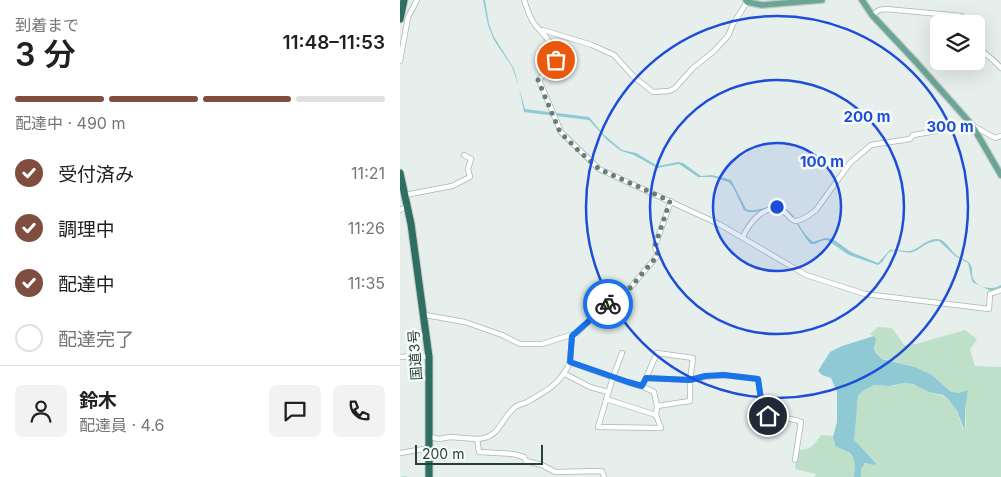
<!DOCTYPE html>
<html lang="ja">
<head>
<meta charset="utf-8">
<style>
	:root { --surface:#fff; --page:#f2f2f2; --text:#202124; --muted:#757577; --line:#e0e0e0; --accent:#7f4e3f }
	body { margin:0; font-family:Inter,"Noto Sans JP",sans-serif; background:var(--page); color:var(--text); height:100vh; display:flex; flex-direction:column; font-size:19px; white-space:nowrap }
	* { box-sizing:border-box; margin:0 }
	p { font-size:16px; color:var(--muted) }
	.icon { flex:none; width:28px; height:28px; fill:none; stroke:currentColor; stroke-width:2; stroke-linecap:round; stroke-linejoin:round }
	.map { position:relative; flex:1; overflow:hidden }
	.drawer { display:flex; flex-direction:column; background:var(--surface); width:400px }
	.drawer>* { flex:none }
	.tools { position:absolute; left:530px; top:15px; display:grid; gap:10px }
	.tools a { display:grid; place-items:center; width:55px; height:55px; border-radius:8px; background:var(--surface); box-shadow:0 5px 20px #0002; font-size:25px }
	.scale { position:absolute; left:15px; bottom:12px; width:128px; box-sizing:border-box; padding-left:5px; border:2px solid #24423a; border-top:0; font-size:14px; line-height:18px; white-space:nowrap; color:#24423a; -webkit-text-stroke:4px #f7fbf9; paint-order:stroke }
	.pin { position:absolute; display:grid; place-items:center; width:42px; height:42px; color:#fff; margin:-21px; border:2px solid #fff; border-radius:50%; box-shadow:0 1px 5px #0007 }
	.courier { position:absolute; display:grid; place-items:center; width:50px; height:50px; margin:-25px; border:4px solid #1a73e8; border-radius:50%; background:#fff; color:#222; box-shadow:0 1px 6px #0007 }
	.headline em { font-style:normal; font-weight:600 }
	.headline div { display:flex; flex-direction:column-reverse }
	.headline { display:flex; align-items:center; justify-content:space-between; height:85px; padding:0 15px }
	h1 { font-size:32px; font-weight:600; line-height:38px }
	.bar { display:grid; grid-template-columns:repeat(4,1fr); gap:8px 5px; align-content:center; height:60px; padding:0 15px }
	.bar i { height:6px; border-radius:4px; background:var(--line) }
	.bar .on { background:var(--accent) }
	.bar p { grid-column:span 4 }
	.line { display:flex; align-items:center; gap:12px; padding:0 15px; border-top:1px solid var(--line) }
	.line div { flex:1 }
	.round { display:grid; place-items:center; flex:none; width:52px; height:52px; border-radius:8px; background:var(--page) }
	ol { padding:0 15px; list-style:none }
	li { display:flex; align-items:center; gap:15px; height:55px }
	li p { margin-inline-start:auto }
	li .icon { padding:5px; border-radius:50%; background:var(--accent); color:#fff; stroke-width:4 }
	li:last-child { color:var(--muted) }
	li i { width:28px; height:28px; border:2px solid var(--line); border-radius:50% }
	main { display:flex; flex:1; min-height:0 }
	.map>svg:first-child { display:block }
	.green { fill:#bfe0c8 }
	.water { fill:#8ec9d4 }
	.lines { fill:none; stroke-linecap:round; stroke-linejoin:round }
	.stream { stroke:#8ec9d4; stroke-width:1 }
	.minor-casing { stroke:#a8b8b2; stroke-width:6 }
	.major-casing { stroke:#c2cac8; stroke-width:8 }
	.highway-casing { stroke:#c2cac8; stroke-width:9 }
	.minor { stroke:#fff; stroke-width:4.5 }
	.major { stroke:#6aa596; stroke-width:5.5 }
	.highway { stroke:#2f6f62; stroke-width:7 }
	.done { stroke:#687f78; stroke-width:5; stroke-dasharray:0 9 }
	.route { stroke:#1a73e8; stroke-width:6 }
	.ring { fill:none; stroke:#1d4ed8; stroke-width:2.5 }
	.labels { text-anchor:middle; stroke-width:5; stroke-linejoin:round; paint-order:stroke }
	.street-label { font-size:14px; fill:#24423a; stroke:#f7fbf9 }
	.centre { fill:#1d4ed8; stroke:#f7fbf9; stroke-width:2.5 }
	.ring-label { font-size:15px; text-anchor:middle; font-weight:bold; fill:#1d4ed8; stroke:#f7fbf9; stroke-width:5; stroke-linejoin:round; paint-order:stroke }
</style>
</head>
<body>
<main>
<section class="drawer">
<div class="headline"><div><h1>3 分</h1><p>到着まで</p></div><em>11:48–11:53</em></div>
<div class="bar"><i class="on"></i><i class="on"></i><i class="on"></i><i></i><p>配達中 · 490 m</p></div>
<ol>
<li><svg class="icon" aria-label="check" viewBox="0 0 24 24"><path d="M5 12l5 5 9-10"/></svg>受付済み<p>11:21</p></li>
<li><svg class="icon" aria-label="check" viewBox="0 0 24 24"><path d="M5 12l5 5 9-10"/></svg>調理中<p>11:26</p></li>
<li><svg class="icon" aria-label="check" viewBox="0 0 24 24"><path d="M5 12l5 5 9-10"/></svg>配達中<p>11:35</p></li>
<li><i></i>配達完了</li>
</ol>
<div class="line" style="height:90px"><a class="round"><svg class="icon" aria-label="person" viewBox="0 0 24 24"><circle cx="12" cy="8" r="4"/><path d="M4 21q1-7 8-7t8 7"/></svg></a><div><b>鈴木</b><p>配達員 · 4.6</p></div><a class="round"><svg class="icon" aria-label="chat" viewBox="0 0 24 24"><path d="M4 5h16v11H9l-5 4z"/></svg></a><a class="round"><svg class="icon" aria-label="phone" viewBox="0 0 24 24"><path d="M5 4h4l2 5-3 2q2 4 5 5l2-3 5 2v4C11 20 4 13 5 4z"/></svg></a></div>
</section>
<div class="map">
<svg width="601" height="477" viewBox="0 0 601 477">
	<rect width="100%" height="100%" fill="#e6efeb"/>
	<!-- green -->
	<g class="green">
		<path d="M478 327 492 328 504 345 516 344 565 330 577 339 570 350 575 366 601 367V477H461V469L463 465 468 463 474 465 476 462 454 441C453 426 457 412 458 397L464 390 473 385 492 386 505 383 516 385 529 392 543 396 551 402 556 410 563 429 566 428 565 404 568 391 557 394 552 393 533 376 515 367 481 358 477 353 474 347 475 337 470 334Z"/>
		<path d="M421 435 434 436 437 448 444 449 455 459 454 477H414L416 474 395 469 398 450C411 450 414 445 421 435Z"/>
	</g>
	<!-- water -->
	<g class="water">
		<path d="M83 0H85L89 24 94 37 114 69 125 109 189 117 203 134 222 150 236 153 258 166 278 162 283 163 301 176 312 175 331 180 346 209C360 215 372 199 386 209 398 217 401 234 413 242L425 238 433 239 451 252 478 263 490 250C498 249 506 253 513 250 522 246 528 238 538 239 546 240 550 250 555 254 559 258 568 260 571 265 573 270 571 276 574 280 579 289 594 290 601 285V287L591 291 574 283 572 281 568 263 555 256 539 241C526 241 523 248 513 252 506 254 499 250 492 251 485 253 485 262 478 265L449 255 427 240C421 239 417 245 411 244 402 235 394 215 385 210 371 200 358 218 344 210L333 187 329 182 312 177H298L279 164 257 168 234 155 221 151 207 140 189 120 124 112 119 87 112 67 94 40 88 25Z"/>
		<path d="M474 336 476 339 474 348 476 353 482 359 515 367 532 375 551 392 559 393 568 390 565 409V428L564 429 557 411 549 400 543 395 529 392 513 384 505 383 489 386 474 385 464 390 458 396 454 440 476 463 474 465 465 463 461 469V477H454C456 458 455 453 436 447L433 437 437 422V392L431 378 422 375 418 371 430 352 442 346Z"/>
	</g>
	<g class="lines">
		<!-- stream -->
		<path class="stream" d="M2 477H7"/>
		<defs>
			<g id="minor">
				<path d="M124 0C127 8 130 19 136 26 147 38 152 42 156 60L139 80 161 132 199 169 319 224 406 275 465 294 589 309 590 294 601 290"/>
				<path d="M472 15 479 10 486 9 561 16V24"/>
				<path d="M143 30 192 45 214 55 233 76 253 92 269 91 275 88 293 68 314 51 328 36 333 24 347 2"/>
				<path d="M576 46C585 54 593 59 601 68"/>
				<path d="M0 61 8 17 17 0"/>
				<path d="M5 195 52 186 70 177 68 169 71 159 64 155"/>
				<path d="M0 210 7 206"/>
				<path d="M343 237C349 223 366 201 384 212 388 214 391 221 395 221 402 221 411 214 416 210L450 163 471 145 510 139 513 135 572 125 595 138 601 136"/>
				<path d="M25 315 65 322 102 335 120 344H142L177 333 202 308 230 288 258 255 255 246 271 201"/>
				<path d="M172 336 170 362C189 369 208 376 227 382 237 385 245 387 254 392L257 406 256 415 261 428 198 427 213 377 222 353"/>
				<path d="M0 357 17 356 29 357"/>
				<path d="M165 374 190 387 208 392"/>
				<path d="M246 378 257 353 293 358 290 380V401L257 406"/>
				<path d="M242 385 246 378 290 380 305 377 324 375 358 379 363 413C375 420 389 416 401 422L395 460"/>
				<path d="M206 399 256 415"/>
				<path d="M30 437 39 439 50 437 77 439 79 452 113 454 124 457 126 461 142 465 155 472 202 471 204 477"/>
				<path d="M77 439C100 438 100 420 114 408 117 405 121 404 125 403 145 392 160 385 170 362"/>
				<path d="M0 453 29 448"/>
			</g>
			<g id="major">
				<path d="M346 0 347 2 362 5 422 0"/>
				<path d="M462 0 472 15 516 62 572 125 601 175"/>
			</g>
			<g id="highway">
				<path d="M0 19 4 0"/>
				<path d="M0 173 11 224 29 357V477"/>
			</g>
		</defs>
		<!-- minor casing -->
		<use href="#minor" class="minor-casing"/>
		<!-- major casing -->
		<use href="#major" class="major-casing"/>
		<!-- highway casing -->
		<use href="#highway" class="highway-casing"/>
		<!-- minor -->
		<use href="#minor" class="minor"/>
		<!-- major -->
		<use href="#major" class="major"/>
		<!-- highway -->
		<use href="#highway" class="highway"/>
	</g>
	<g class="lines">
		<!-- done -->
		<path class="done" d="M156 60 138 80 160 132 178 150 199 169 270 201 255 246 258 255 230 288 208 304"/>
		<!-- route -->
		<path class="route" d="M208 304 172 336 170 362 228 382 242 386 246 378 290 380 305 376 324 375 358 379 363 413 368 416"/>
	</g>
	<!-- distance rings -->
	<circle cx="377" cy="207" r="64" fill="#1d4ed8" fill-opacity=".12"/>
	<g class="ring">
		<circle cx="377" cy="207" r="64"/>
		<circle cx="377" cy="207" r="127"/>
		<circle cx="377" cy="207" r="191"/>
	</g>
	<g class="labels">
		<!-- street labels -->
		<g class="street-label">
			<text transform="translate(15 355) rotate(-94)" y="5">国道3号</text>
		</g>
	</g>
	<circle cx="377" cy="207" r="8" class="centre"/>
	<g class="ring-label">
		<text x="467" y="122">200 m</text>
		<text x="550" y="132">300 m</text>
		<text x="422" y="167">100 m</text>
	</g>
</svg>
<div class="tools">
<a><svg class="icon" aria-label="layers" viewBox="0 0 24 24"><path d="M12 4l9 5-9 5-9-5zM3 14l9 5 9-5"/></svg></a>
</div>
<div class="scale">200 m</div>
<div class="pin" style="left:156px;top:60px;background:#ea580c"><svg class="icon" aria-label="bag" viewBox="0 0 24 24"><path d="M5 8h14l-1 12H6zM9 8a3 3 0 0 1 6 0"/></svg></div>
<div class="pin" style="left:368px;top:416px;background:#1f2937"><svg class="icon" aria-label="home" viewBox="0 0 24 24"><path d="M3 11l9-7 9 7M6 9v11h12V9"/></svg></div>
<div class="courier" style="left:208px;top:304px"><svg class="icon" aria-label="bike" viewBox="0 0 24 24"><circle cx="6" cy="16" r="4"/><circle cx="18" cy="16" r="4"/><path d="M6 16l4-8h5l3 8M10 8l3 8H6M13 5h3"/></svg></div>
</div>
</main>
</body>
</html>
